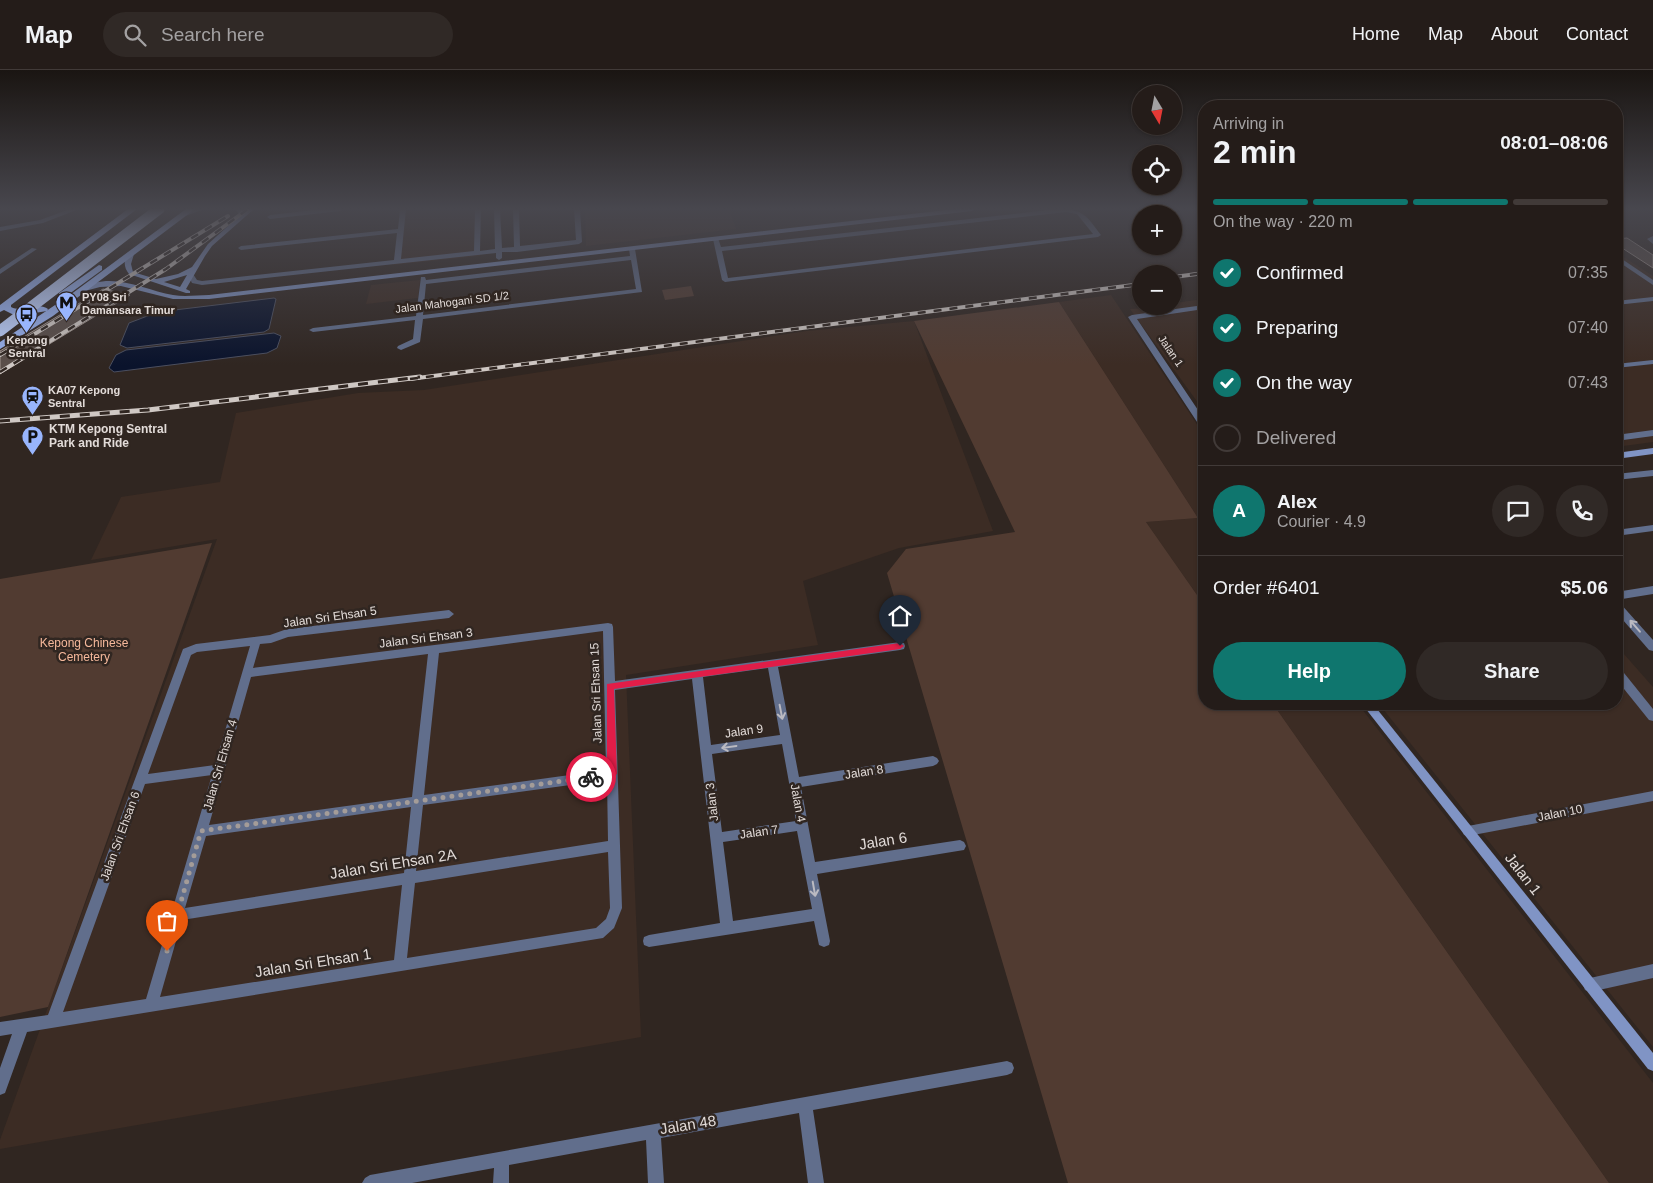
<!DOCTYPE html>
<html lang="en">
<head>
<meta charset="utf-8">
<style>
	:root { --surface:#241c19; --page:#302926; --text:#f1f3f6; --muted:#a3a1a2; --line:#413a38; --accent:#0f766e }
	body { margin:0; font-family:Arial,sans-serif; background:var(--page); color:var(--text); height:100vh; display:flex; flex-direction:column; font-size:19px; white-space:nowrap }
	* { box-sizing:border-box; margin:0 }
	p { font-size:16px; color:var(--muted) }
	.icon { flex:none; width:28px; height:28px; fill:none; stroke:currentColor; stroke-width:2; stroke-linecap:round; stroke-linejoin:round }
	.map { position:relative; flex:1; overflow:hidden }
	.details { position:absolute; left:1198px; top:30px; width:425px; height:610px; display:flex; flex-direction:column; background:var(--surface); border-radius:20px; box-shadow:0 1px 4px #0004,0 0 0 1px var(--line) }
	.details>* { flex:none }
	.needle { width:32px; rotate:170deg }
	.buttons { position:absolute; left:1132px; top:15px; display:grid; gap:10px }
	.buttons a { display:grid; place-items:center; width:50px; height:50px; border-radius:50%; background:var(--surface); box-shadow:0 1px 4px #0004,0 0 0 1px var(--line); font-size:25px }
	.pin { position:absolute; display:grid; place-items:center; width:42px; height:42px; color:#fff; margin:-51px -21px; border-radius:50% 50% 50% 0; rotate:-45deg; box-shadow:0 0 5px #0007 }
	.pin .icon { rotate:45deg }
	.courier { position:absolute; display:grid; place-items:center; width:50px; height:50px; margin:-25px; border:4px solid #e11d48; border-radius:50%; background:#fff; color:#222; box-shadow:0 1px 6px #0007 }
	.summary em { font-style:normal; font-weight:700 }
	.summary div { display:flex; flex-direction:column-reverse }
	.summary { display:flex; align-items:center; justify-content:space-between; height:85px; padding:0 15px }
	h1 { font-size:32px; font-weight:700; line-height:38px }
	.bar { display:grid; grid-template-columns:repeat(4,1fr); gap:8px 5px; align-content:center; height:60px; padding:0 15px }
	.bar i { height:6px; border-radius:4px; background:var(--line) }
	.bar .on { background:var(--accent) }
	.bar p { grid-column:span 4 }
	.line { display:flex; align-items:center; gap:12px; padding:0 15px; border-top:1px solid var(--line) }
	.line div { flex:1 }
	.round { display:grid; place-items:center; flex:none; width:52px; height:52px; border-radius:26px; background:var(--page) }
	ol { padding:0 15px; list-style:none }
	li { display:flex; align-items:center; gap:15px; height:55px }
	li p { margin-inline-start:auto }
	li .icon { padding:5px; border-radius:50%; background:var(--accent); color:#fff; stroke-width:4 }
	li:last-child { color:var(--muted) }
	li i { width:28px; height:28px; border:2px solid var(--line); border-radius:50% }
	.cta { display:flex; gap:10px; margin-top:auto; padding:10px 15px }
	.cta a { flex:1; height:58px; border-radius:30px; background:var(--accent); color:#fff; font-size:20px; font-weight:700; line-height:58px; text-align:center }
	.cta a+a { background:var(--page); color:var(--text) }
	header { display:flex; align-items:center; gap:30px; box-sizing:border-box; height:70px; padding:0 25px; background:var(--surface); border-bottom:1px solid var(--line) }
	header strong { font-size:24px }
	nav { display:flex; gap:28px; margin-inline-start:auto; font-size:18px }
	.search { width:350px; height:45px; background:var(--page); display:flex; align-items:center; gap:12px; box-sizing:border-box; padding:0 18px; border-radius:28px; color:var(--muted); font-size:19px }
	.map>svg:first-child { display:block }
	.built { fill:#3c2c24 }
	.green { fill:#513b31 }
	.water { fill:#0a132c; stroke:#4b4f60 }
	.building { fill:#5a4e49; stroke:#a29690 }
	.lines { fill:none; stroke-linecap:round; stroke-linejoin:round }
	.street { fill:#616e8c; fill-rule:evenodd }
	.secondary { fill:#8094c5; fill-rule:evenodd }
	.primary { fill:#98b2f1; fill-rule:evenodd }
	.rail-far1-casing { stroke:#cfc8c4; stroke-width:4 }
	.rail-casing { stroke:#cfc8c4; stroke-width:5 }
	.rail-far1 { stroke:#302621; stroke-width:2.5; stroke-dasharray:8; stroke-linecap:butt }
	.rail { stroke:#302621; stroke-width:3; stroke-dasharray:10; stroke-linecap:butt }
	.highway-bridge { stroke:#bccffc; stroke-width:11 }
	.oneway { stroke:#bbbac1 }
	.route { fill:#e11d48 }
	.done { stroke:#a49c98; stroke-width:5; stroke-dasharray:0 9 }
	.labels { text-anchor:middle; stroke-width:5; stroke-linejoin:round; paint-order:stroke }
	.far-poi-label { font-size:11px; font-weight:bold; fill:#e2dbd8; stroke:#302621; text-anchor:start }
	.far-street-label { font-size:11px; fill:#e2dbd8; stroke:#302621 }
	.poi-label { font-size:12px; font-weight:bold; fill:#e2dbd8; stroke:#302621; text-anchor:start }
	.street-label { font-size:12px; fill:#e2dbd8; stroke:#302621 }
	.park-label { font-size:12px; fill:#f5b89b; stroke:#302621 }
	.near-street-label { font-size:15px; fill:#e2dbd8; stroke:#302621 }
</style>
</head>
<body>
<header>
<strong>Map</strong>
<div class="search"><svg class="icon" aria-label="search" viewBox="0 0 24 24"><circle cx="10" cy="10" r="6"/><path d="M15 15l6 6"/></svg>Search here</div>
<nav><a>Home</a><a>Map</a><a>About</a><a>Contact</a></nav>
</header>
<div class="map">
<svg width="1653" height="1113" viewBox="0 0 1653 1113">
	<rect width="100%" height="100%" fill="#302621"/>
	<!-- built -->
	<g class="built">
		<path d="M401 139H480V186L393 195Z"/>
		<path d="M585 139H729L736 159 586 176Z"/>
		<path d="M1616 182 1653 206V372L1616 377Z"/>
		<path d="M420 210 418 228 366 234 371 215Z"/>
		<path d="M1111 225 1204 365V535L1146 452 1198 448 1059 232Z"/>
		<path d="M1204 229V341L1130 239 1174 236V233Z"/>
		<path d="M914 251 993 461 899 478 803 511 818 575 626 605 641 967 0 1079V1070L217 469 91 490 121 427 220 412 236 343 358 323 424 320 806 261Z"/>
		<path d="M1616 575 1653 617V977L1379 634H1616Z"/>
		<path d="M1273 634H1358L1653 1013V1113H1609Z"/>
	</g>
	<!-- green -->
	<g class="green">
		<path d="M691 216 694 226 665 230 662 220Z"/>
		<path d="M1059 232 1198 448 1146 452 1204 535V634H1273L1609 1113H1068L887 503 906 479 1015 462 914 251Z"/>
		<path d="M212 473 48 937 0 947V509Z"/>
	</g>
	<!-- water -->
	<g class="water">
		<path d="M274 228 276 229 269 259 264 262 127 278 120 275 129 253 158 242Z"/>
		<path d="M274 263 281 266 277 278 267 283 114 302 109 298 116 285 126 280Z"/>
	</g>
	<!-- building -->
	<g class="building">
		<path d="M1627 168 1653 185V198L1616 174V169Z"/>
		<path d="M103 219 130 225 0 304V281Z"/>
	</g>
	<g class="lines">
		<!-- street -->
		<g class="street">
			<path d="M70 139H79L43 153 0 161V157L40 150Z"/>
			<path d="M194 139H204L183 147 180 145Z"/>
			<path d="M231 139H241L245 146 240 147 237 141Z"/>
			<path d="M323 139H343L340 141 270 149 267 147 270 145Z"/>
			<path d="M400 139H406L401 189 474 181 475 139H481L480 181 495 179 494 139H500L502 178 514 177 513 139H519L520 176 576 170 574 139H580L582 172 579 174 517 182H502V188L499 190 496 188V183L202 215 192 213 188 205 193 204 197 210 202 211 394 190 397 163 241 180 238 178 241 176 398 159Z"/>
			<path d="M1057 139C1083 139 1086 145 1101 165L1098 167 725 212 722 210 713 169 718 168 721 177ZM1066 142 1077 144 1093 164 728 208 722 181Z"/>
			<path d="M1653 166V174L1647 169Z"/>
			<path d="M632 177 635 179 642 222 423 249 420 272 401 280 397 278 398 276 413 269 415 250 313 262 309 260 313 258 416 246 421 207H425L426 210 630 186 629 179ZM631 190 636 219 423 245 426 214Z"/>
			<path d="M32 178 37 179 0 204V199Z"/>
			<path d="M1616 185 1653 210V215L1616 190Z"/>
			<path d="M1653 227V231L1616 235V231Z"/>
			<path d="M1204 235V239L1137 249 1204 349V358H1201L1128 247 1132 245Z"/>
			<path d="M1653 290V294L1616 298V294Z"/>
			<path d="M1653 360V366L1616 371V365Z"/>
			<path d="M1653 400V406L1616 410V404Z"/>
			<path d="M1653 455V461L1616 466V460Z"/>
			<path d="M1653 516V524L1616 530V522Z"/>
			<path d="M1616 531 1619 532 1653 570V581L1649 580 1616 542Z"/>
			<path d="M449 540 454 544 449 548 288 567 271 573 260 574 253 598 608 553 612 554 613 557 615 611 900 572 904 573 905 576 904 579 900 580 778 597 799 707 933 686 937 688 939 691 937 694 933 696 801 717 815 792 960 770 964 772 966 776 964 780 817 804 830 871 829 875 824 877 819 875 814 851 649 877 644 875 643 871 644 867 649 865 720 853 692 609 615 620 622 838 614 858 603 868 27 962 5 1023 0 1025V998L12 964 0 966V952L48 945 183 579 196 574 270 565 287 559ZM603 561 606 700 424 725 439 583ZM250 576 215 695 148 704 191 585 197 582ZM428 584 412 727 209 755 251 607ZM768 598 780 665 711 675 703 607ZM782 674 796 751 722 762 712 684ZM212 705 146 929 63 942 145 714ZM607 710 608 771 416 801 423 735ZM411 737 404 803 185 838 206 766ZM797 761 812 839 733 851 723 772ZM608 782 610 838 606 849 596 858 407 888 415 813ZM402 815 394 890 160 927 182 850Z"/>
			<path d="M1616 597 1620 598 1653 639V651L1649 650 1616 609Z"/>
			<path d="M1653 721V731L1468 766 1464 765 1462 761 1464 757 1468 756Z"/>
			<path d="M1653 894V908L1590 922 1585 920 1583 915 1585 910 1590 908Z"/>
			<path d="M1007 991 1012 993 1014 998 1012 1003 1007 1005 813 1040 824 1113H808L799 1043 661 1068 664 1113H648L646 1070 509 1095V1113H493L494 1098 412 1113H362L365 1108 370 1105Z"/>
		</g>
		<!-- secondary -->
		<g class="secondary">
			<path d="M247 139H254L212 176 205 186 186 219 190 221V223H186L129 204C123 197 123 187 131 182L134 184 131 194 133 202 156 209 178 204 192 197 208 174ZM187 205 180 217 164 212Z"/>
			<path d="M955 139H975L972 141 209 229H173L121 216 100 217 85 221 82 219C110 200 144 220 173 225 185 227 197 225 209 225Z"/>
			<path d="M1653 378V384L1616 389V383Z"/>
			<path d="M1362 634H1373L1653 983V1001L1648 999Z"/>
		</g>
		<!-- primary -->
		<g class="primary">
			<path d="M128 139H137L11 235V237C23 243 38 232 48 239L47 241 16 246 4 240 0 242V235Z"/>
			<path d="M186 139H195L53 246 0 279V272L70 225Z"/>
			<path d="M99 195 102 196V200L65 227H59V223Z"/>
		</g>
		<defs>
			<g id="rail-far1">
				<path d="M1174 207 1204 203"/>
				<path d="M0 285 228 146"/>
				<path d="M0 302 166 199 248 139"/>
				<path d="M410 309 1141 214"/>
			</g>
			<path id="rail" d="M0 351 148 340 420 307"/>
		</defs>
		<!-- rail-far1 casing -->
		<use href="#rail-far1" class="rail-far1-casing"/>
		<!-- rail casing -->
		<use href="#rail" class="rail-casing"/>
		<!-- rail-far1 -->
		<use href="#rail-far1" class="rail-far1"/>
		<!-- rail -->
		<use href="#rail" class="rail"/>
		<!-- highway-bridge -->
		<path class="highway-bridge" d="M0 261 159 139"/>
	</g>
	<!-- one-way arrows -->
	<defs><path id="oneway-shaft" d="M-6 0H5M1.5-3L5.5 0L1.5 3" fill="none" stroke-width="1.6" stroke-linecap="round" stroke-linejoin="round" transform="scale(1.25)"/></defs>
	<g class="oneway">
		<use href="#oneway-shaft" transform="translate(1635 556) rotate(-131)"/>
		<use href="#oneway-shaft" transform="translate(781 642) rotate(79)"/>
		<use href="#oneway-shaft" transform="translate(729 677) rotate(172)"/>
		<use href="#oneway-shaft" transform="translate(814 819) rotate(80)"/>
	</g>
	<!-- sky -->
	<linearGradient id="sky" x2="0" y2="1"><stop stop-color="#1a1512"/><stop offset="0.47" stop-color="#48474e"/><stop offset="1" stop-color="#48474e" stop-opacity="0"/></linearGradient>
	<rect width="1653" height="295" fill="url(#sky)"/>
	<!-- route -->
	<path class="route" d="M900 573 904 576 900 579 614 619 617 704 612 708 591 711 587 707 591 703 607 701V614Z"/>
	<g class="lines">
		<!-- done -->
		<path class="done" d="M167 881 201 761 591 707"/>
	</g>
	<!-- icons -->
	<defs>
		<symbol id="metro-pin" viewBox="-11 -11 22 30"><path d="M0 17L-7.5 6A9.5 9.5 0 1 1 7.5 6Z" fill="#98b5fd" stroke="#302621"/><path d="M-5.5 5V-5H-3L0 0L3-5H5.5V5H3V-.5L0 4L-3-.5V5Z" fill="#111"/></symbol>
		<symbol id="bus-pin" viewBox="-11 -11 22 30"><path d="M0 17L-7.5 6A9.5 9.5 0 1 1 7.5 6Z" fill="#98b5fd" stroke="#302621"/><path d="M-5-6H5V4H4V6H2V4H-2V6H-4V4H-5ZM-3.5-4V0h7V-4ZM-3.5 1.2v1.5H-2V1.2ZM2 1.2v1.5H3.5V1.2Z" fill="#111"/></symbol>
		<symbol id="station-pin" viewBox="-11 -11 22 30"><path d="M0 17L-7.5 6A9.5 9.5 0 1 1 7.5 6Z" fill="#98b5fd" stroke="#302621"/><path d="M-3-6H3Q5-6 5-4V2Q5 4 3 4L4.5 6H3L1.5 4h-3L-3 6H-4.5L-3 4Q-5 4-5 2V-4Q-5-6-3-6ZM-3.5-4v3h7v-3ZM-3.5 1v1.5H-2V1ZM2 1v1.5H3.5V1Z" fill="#111"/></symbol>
		<symbol id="parking-pin" viewBox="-11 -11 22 30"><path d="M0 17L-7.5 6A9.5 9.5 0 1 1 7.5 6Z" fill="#98b5fd" stroke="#302621"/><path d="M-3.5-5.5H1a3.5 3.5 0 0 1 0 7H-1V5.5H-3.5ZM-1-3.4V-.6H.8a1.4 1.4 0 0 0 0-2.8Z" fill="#111"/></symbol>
	</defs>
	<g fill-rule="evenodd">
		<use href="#metro-pin" x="54" y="220" width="25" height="34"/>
		<use href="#bus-pin" x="14" y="232" width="25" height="34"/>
		<use href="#station-pin" x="20" y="314" width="25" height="34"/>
		<use href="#parking-pin" x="20" y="354" width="25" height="34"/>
	</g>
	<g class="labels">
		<!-- far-poi labels -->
		<g class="far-poi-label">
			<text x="82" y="231">PY08 Sri<tspan x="82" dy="13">Damansara Timur</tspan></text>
			<text x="27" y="274" text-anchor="middle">Kepong<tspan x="27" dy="13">Sentral</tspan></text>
			<text x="48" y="324">KA07 Kepong<tspan x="48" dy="13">Sentral</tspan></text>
		</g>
		<!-- far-street labels -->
		<g class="far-street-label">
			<text transform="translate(452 232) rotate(-7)" y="4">Jalan Mahogani SD 1/2</text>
			<text transform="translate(1171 281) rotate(56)" y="4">Jalan 1</text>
		</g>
		<!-- poi labels -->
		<g class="poi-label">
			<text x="49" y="363">KTM Kepong Sentral<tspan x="49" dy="14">Park and Ride</tspan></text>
		</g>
		<!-- street labels -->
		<g class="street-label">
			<text transform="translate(330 547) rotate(-8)" y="4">Jalan Sri Ehsan 5</text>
			<text transform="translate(426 568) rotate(-7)" y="4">Jalan Sri Ehsan 3</text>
			<text transform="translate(596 623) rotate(-92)" y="4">Jalan Sri Ehsan 15</text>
			<text transform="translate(744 661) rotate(-8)" y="4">Jalan 9</text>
			<text transform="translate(220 695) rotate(-74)" y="4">Jalan Sri Ehsan 4</text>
			<text transform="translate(864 702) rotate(-9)" y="4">Jalan 8</text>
			<text transform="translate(712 732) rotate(-97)" y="4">Jalan 3</text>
			<text transform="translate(798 733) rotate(79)" y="4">Jalan 4</text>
			<text transform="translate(1560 743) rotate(-11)" y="4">Jalan 10</text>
			<text transform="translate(759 762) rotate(-8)" y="4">Jalan 7</text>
			<text transform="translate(120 766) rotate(-70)" y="4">Jalan Sri Ehsan 6</text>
		</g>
		<!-- park labels -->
		<g class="park-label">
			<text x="84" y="577">Kepong Chinese<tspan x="84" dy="14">Cemetery</tspan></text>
		</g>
		<!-- near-street labels -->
		<g class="near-street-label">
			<text transform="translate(883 771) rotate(-9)" y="5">Jalan 6</text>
			<text transform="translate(393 794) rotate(-9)" y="5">Jalan Sri Ehsan 2A</text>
			<text transform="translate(1523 804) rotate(52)" y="5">Jalan 1</text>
			<text transform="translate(313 893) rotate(-9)" y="5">Jalan Sri Ehsan 1</text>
			<text transform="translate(688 1055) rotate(-9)" y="5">Jalan 48</text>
		</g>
	</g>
</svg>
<div class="buttons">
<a><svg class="needle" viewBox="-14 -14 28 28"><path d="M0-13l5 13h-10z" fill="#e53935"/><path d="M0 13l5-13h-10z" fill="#a3a1a2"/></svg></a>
<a><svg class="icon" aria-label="locate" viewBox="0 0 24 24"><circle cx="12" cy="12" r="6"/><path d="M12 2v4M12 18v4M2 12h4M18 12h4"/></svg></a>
<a>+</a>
<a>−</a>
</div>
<div class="pin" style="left:167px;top:881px;background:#ea580c"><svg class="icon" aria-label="bag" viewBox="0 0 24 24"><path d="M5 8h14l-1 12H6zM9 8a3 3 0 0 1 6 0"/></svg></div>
<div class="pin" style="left:900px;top:576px;background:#1f2937"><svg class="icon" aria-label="home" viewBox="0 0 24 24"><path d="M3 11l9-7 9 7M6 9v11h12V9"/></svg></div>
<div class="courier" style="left:591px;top:707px"><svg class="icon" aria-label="bike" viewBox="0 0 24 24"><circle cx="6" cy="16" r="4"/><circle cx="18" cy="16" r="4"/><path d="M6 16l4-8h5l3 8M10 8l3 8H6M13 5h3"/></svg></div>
<section class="details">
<div class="summary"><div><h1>2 min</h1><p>Arriving in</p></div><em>08:01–08:06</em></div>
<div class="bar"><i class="on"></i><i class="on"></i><i class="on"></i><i></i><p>On the way · 220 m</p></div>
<ol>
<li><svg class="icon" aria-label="check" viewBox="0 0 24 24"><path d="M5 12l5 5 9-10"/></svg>Confirmed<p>07:35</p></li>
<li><svg class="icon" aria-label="check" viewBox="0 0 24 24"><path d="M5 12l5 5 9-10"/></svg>Preparing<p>07:40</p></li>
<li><svg class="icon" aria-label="check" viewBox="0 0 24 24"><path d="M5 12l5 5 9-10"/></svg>On the way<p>07:43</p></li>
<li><i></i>Delivered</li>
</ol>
<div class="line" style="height:90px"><b class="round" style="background:var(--accent);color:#fff">A</b><div><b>Alex</b><p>Courier · 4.9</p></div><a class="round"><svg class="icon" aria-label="chat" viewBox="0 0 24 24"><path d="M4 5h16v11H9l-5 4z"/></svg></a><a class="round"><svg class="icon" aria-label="phone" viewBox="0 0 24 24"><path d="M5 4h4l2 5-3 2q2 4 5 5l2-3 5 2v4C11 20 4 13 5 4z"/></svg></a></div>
<div class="line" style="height:65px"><div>Order #6401</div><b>$5.06</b></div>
<div class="cta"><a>Help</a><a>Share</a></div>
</section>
</div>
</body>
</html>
